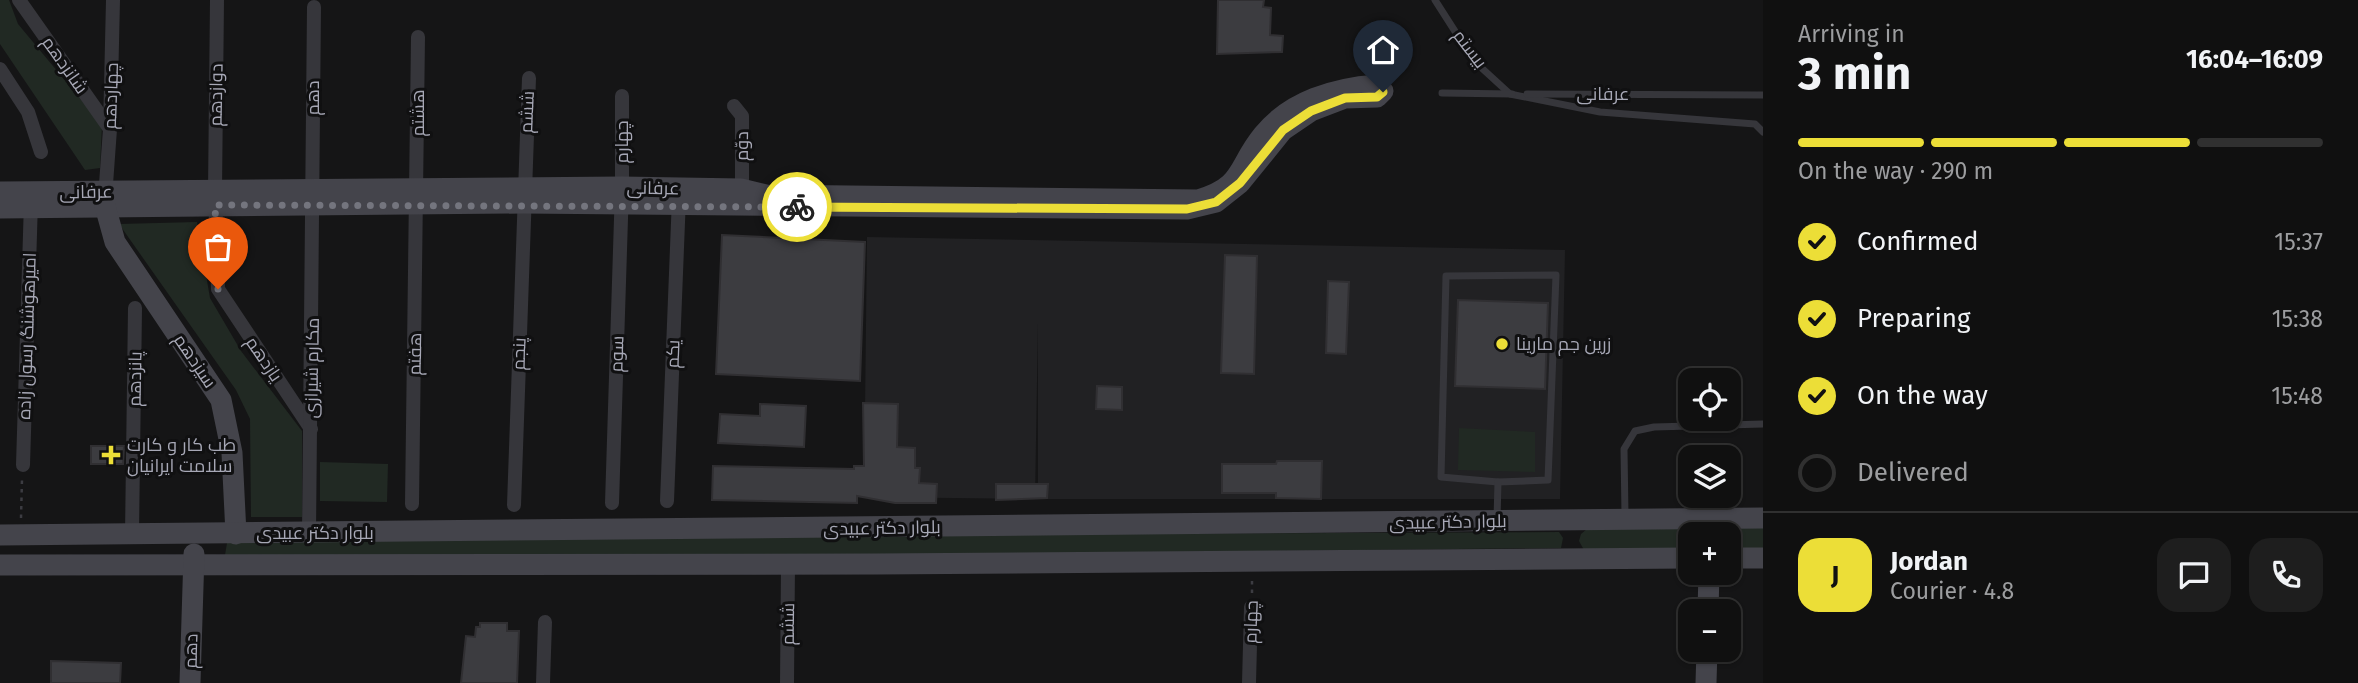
<!DOCTYPE html>
<html lang="en">
<head>
<meta charset="utf-8">
<style>
	:root { --surface:#101010; --page:#1e1e1e; --text:#f1f3f6; --muted:#9c9d9f; --line:#303030; --accent:#ecde37 }
	body { margin:0; font-family:"Fira Sans",Cairo,sans-serif; background:var(--page); color:var(--text); height:100vh; display:flex; flex-direction:column; font-size:26px; white-space:nowrap }
	* { box-sizing:border-box; margin:0 }
	p { font-size:23px; color:var(--muted) }
	.icon { flex:none; width:38px; height:38px; fill:none; stroke:currentColor; stroke-width:2; stroke-linecap:round; stroke-linejoin:round }
	.map { position:relative; flex:1; overflow:hidden }
	.drawer { display:flex; flex-direction:column; background:var(--surface); width:595px }
	.drawer>* { flex:none }
	.buttons { position:absolute; left:1678px; top:368px; display:grid; gap:14px }
	.buttons a { display:grid; place-items:center; width:63px; height:63px; border-radius:14px; background:var(--surface); box-shadow:0 2px 5px #0004,0 0 0 2px var(--line); font-size:35px }
	.pin { position:absolute; display:grid; place-items:center; width:60px; height:60px; color:#fff; margin:-72px -30px; border-radius:50% 50% 50% 0; rotate:-45deg; box-shadow:0 0 7px #0007 }
	.pin .icon { rotate:45deg }
	.courier { position:absolute; display:grid; place-items:center; width:70px; height:70px; margin:-35px; border:5px solid #ecde37; border-radius:50%; background:#fff; color:#222; box-shadow:0 2px 9px #0007 }
	.head em { font-style:normal; font-weight:700 }
	.head div { display:flex; flex-direction:column-reverse }
	.head { display:flex; align-items:center; justify-content:space-between; height:119px; padding:0 35px }
	h1 { font-size:46px; font-weight:700; line-height:52px }
	.bar { display:grid; grid-template-columns:repeat(4,1fr); gap:10px 7px; align-content:center; height:84px; padding:0 35px }
	.bar i { height:9px; border-radius:5px; background:var(--line) }
	.bar .on { background:var(--accent) }
	.bar p { grid-column:span 4 }
	.line { display:flex; align-items:center; gap:18px; padding:0 35px; border-top:2px solid var(--line) }
	.line div { flex:1 }
	.round { display:grid; place-items:center; flex:none; width:74px; height:74px; border-radius:21px; background:var(--page) }
	ol { padding:0 35px; list-style:none }
	li { display:flex; align-items:center; gap:21px; height:77px }
	li p { margin-inline-start:auto }
	li .icon { padding:7px; border-radius:50%; background:var(--accent); color:#111; stroke-width:4 }
	li:last-child { color:var(--muted) }
	li i { width:38px; height:38px; border:4px solid var(--line); border-radius:50% }
	main { display:flex; flex:1; min-height:0 }
	.map>svg:first-child { display:block }
	.built { fill:#212123 }
	.green { fill:#212923 }
	.building { fill:#3c3c40; stroke:#302f32; stroke-width:2 }
	.lines { fill:none; stroke-linecap:round; stroke-linejoin:round }
	.path { stroke:#3c3c42; stroke-width:2.5; stroke-dasharray:3.5 5; stroke-linecap:butt }
	.lane { stroke:#36363b; stroke-width:7 }
	.street { stroke:#36363b; stroke-width:14 }
	.secondary { stroke:#44444b; stroke-width:21 }
	.done { stroke:#74757e; stroke-width:7; stroke-dasharray:0 12.6 }
	.route { stroke:#ecde37; stroke-width:9 }
	.poi-dot { fill:#ecde37; stroke:#101011; stroke-width:2.5 }
	.labels { text-anchor:middle; stroke-width:6; stroke-linejoin:round; paint-order:stroke }
	.street-label { font-size:18px; fill:#a7a8b6; stroke:#101011 }
	.poi-label { font-size:18px; fill:#a7a8b6; stroke:#101011; text-anchor:start }
</style>
</head>
<body>
<main>
<div class="map">
<svg width="1763" height="683" viewBox="0 0 1763 683">
	<rect width="100%" height="100%" fill="#151516"/>
	<!-- built -->
	<path class="built" d="M867 237 1565 250 1560 499H1038V322L1035 499 864 497Z"/>
	<!-- green -->
	<g class="green">
		<path d="M0 0H9L18 24 102 125 100 168 85 170 0 44Z"/>
		<path d="M197 222 210 298 241 351 302 431V517H251L250 419 236 390 119 224Z"/>
		<path d="M1459 428 1535 432V472L1458 470Z"/>
		<path d="M320 462 388 464 387 502 320 501Z"/>
		<path d="M1763 526V548L1729 549V534H1690V550H1584L1579 541 1581 534 1587 529Z"/>
		<path d="M1559 532 1563 538 1561 548 814 556 225 555 227 543 815 535Z"/>
	</g>
	<!-- building -->
	<g class="building">
		<path d="M1218 0H1264L1263 7 1271 8 1270 35 1283 36 1282 52 1217 54Z"/>
		<path d="M722 235 865 242 860 381 716 374Z"/>
		<path d="M1225 255 1257 256 1254 374 1221 373Z"/>
		<path d="M1328 281 1349 282 1346 354 1326 353Z"/>
		<path d="M1458 300 1548 303 1545 389 1455 386Z"/>
		<path d="M1097 386 1122 387V410L1096 409Z"/>
		<path d="M863 403 898 404 897 447 915 448V468H920L919 483 937 484 936 503H895L857 496V503L712 500 713 466 854 469V466H864Z"/>
		<path d="M760 404 806 406 804 447 718 443 720 414 760 416Z"/>
		<path d="M91 446H124L123 464H91Z"/>
		<path d="M1277 461H1322L1321 499 1276 498V493H1222V464H1276Z"/>
		<path d="M996 484H1048L1047 498 996 500Z"/>
		<path d="M480 623H507V631H519L517 683H461L466 636 475 637 476 627H480Z"/>
		<path d="M51 661 121 663 120 683H51Z"/>
	</g>
	<g class="lines">
		<!-- path -->
		<g class="path">
			<path d="M21 518 22 479"/>
			<path d="M1252 593V579"/>
		</g>
		<!-- lane -->
		<g class="lane">
			<path d="M1435 0 1474 61 1510 94 1600 112 1755 124 1763 132"/>
			<path d="M1442 93 1512 94"/>
			<path d="M1527 94 1763 95"/>
			<path d="M1556 275 1548 480 1498 482 1441 477 1446 276Z"/>
			<path d="M1625 515 1624 449 1635 431 1654 427 1763 424"/>
			<path d="M1497 519 1498 482"/>
		</g>
		<!-- street -->
		<g class="street">
			<path d="M19 0 110 129"/>
			<path d="M217 0 215 191 218 289 311 429"/>
			<path d="M0 69 28 112 41 152"/>
			<path d="M734 106 742 116V196"/>
			<path d="M105 198 110 129 113 0"/>
			<path d="M23 465 31 201"/>
			<path d="M667 501 679 197"/>
			<path d="M612 503 622 187V96"/>
			<path d="M412 504 418 37"/>
			<path d="M514 505 529 78"/>
			<path d="M309 533 314 7"/>
			<path d="M132 534 135 308"/>
			<path d="M543 683 545 622"/>
			<path d="M787 683 788 564"/>
			<path d="M1249 683 1251 607"/>
		</g>
		<!-- secondary -->
		<g class="secondary">
			<path d="M0 192 622 187 741 189 766 195 1198 200C1245 186 1236 168 1263 135 1290 101 1335 88 1377 85L1383 91 1377 97 1345 98 1311 111 1283 130 1240 183 1216 202 1187 209 523 203 0 208"/>
			<path d="M105 206 115 242 221 400 232 453 236 534"/>
			<path d="M0 535 1763 518"/>
			<path d="M1729 558H1763"/>
			<path d="M0 565 877 564 1690 558"/>
			<path d="M1708 611 1709 572"/>
			<path d="M190 683 194 554"/>
			<path d="M1706 683 1707 649"/>
		</g>
	</g>
	<g class="lines">
		<!-- done -->
		<path class="done" d="M218 289 215 205 797 207"/>
		<!-- route -->
		<path class="route" d="M797 207 1187 209 1216 202 1240 183 1283 130 1311 111 1345 98 1377 97 1383 92"/>
	</g>
	<!-- markers -->
	<g class="poi-dot">
		<circle cx="1502" cy="344" r="7"/>
		<path d="M107.5 444.5h7v7h7v7h-7v7h-7v-7h-7v-7h7z"/>
	</g>
	<g class="labels">
		<!-- street labels -->
		<g class="street-label">
			<text transform="translate(1470 49) rotate(53)" y="6">بیستم</text>
			<text transform="translate(65 65) rotate(55)" y="6">شانزدهم</text>
			<text x="1603" y="100">عرفانی</text>
			<text transform="translate(216 95) rotate(-89)" y="6">دوازدهم</text>
			<text transform="translate(111 96) rotate(-88)" y="6">چهاردهم</text>
			<text transform="translate(313 98) rotate(-90)" y="6">دهم</text>
			<text transform="translate(527 112) rotate(-87)" y="6">ششم</text>
			<text transform="translate(418 113) rotate(-90)" y="6">هشتم</text>
			<text transform="translate(622 142) rotate(-90)" y="6">چهارم</text>
			<text transform="translate(742 146) rotate(-89)" y="6">دوّم</text>
			<text transform="translate(653 188) rotate(1)" y="6">عرفانی</text>
			<text transform="translate(86 192) rotate(-1)" y="6">عرفانی</text>
			<text transform="translate(27 336) rotate(-88)" y="6">امیرهوشنگ رسول زاده</text>
			<text transform="translate(415 354) rotate(-89)" y="6">هفتم</text>
			<text transform="translate(519 354) rotate(-88)" y="6">پنجم</text>
			<text transform="translate(617 354) rotate(-88)" y="6">سوم</text>
			<text transform="translate(673 354) rotate(-88)" y="6">یکم</text>
			<text transform="translate(264 359) rotate(56)" y="6">یازدهم</text>
			<text transform="translate(195 361) rotate(56)" y="6">سیزدهم</text>
			<text transform="translate(312 368) rotate(-89)" y="6">مکارم شیرازی</text>
			<text transform="translate(135 379) rotate(-89)" y="6">پانزدهم</text>
			<text transform="translate(1448 522) rotate(-1)" y="6">بلوار دکتر عبیدی</text>
			<text transform="translate(882 528) rotate(-1)" y="6">بلوار دکتر عبیدی</text>
			<text x="315" y="539">بلوار دکتر عبیدی</text>
			<text transform="translate(1251 622) rotate(-88)" y="6">چهارم</text>
			<text transform="translate(788 624) rotate(-89)" y="6">ششم</text>
			<text transform="translate(191 651) rotate(-88)" y="6">دهم</text>
		</g>
		<!-- poi labels -->
		<g class="poi-label">
			<text x="1516" y="350">زرین جم مارینا</text>
			<text x="127" y="451">طب کار و کارت<tspan x="127" dy="21">سلامت ایرانیان</tspan></text>
		</g>
	</g>
</svg>
<div class="buttons">
<a><svg class="icon" aria-label="locate" viewBox="0 0 24 24"><circle cx="12" cy="12" r="6"/><path d="M12 2v4M12 18v4M2 12h4M18 12h4"/></svg></a>
<a><svg class="icon" aria-label="layers" viewBox="0 0 24 24"><path d="M12 4l9 5-9 5-9-5zM3 14l9 5 9-5"/></svg></a>
<a>+</a>
<a>−</a>
</div>
<div class="pin" style="left:218px;top:289px;background:#ea580c"><svg class="icon" aria-label="bag" viewBox="0 0 24 24"><path d="M5 8h14l-1 12H6zM9 8a3 3 0 0 1 6 0"/></svg></div>
<div class="pin" style="left:1383px;top:92px;background:#1f2937"><svg class="icon" aria-label="home" viewBox="0 0 24 24"><path d="M3 11l9-7 9 7M6 9v11h12V9"/></svg></div>
<div class="courier" style="left:797px;top:207px"><svg class="icon" aria-label="bike" viewBox="0 0 24 24"><circle cx="6" cy="16" r="4"/><circle cx="18" cy="16" r="4"/><path d="M6 16l4-8h5l3 8M10 8l3 8H6M13 5h3"/></svg></div>
</div>
<section class="drawer">
<div class="head"><div><h1>3 min</h1><p>Arriving in</p></div><em>16:04–16:09</em></div>
<div class="bar"><i class="on"></i><i class="on"></i><i class="on"></i><i></i><p>On the way · 290 m</p></div>
<ol>
<li><svg class="icon" aria-label="check" viewBox="0 0 24 24"><path d="M5 12l5 5 9-10"/></svg>Confirmed<p>15:37</p></li>
<li><svg class="icon" aria-label="check" viewBox="0 0 24 24"><path d="M5 12l5 5 9-10"/></svg>Preparing<p>15:38</p></li>
<li><svg class="icon" aria-label="check" viewBox="0 0 24 24"><path d="M5 12l5 5 9-10"/></svg>On the way<p>15:48</p></li>
<li><i></i>Delivered</li>
</ol>
<div class="line" style="height:126px"><b class="round" style="background:var(--accent);color:#111">J</b><div><b>Jordan</b><p>Courier · 4.8</p></div><a class="round"><svg class="icon" aria-label="chat" viewBox="0 0 24 24"><path d="M4 5h16v11H9l-5 4z"/></svg></a><a class="round"><svg class="icon" aria-label="phone" viewBox="0 0 24 24"><path d="M5 4h4l2 5-3 2q2 4 5 5l2-3 5 2v4C11 20 4 13 5 4z"/></svg></a></div>
</section>
</main>
</body>
</html>
